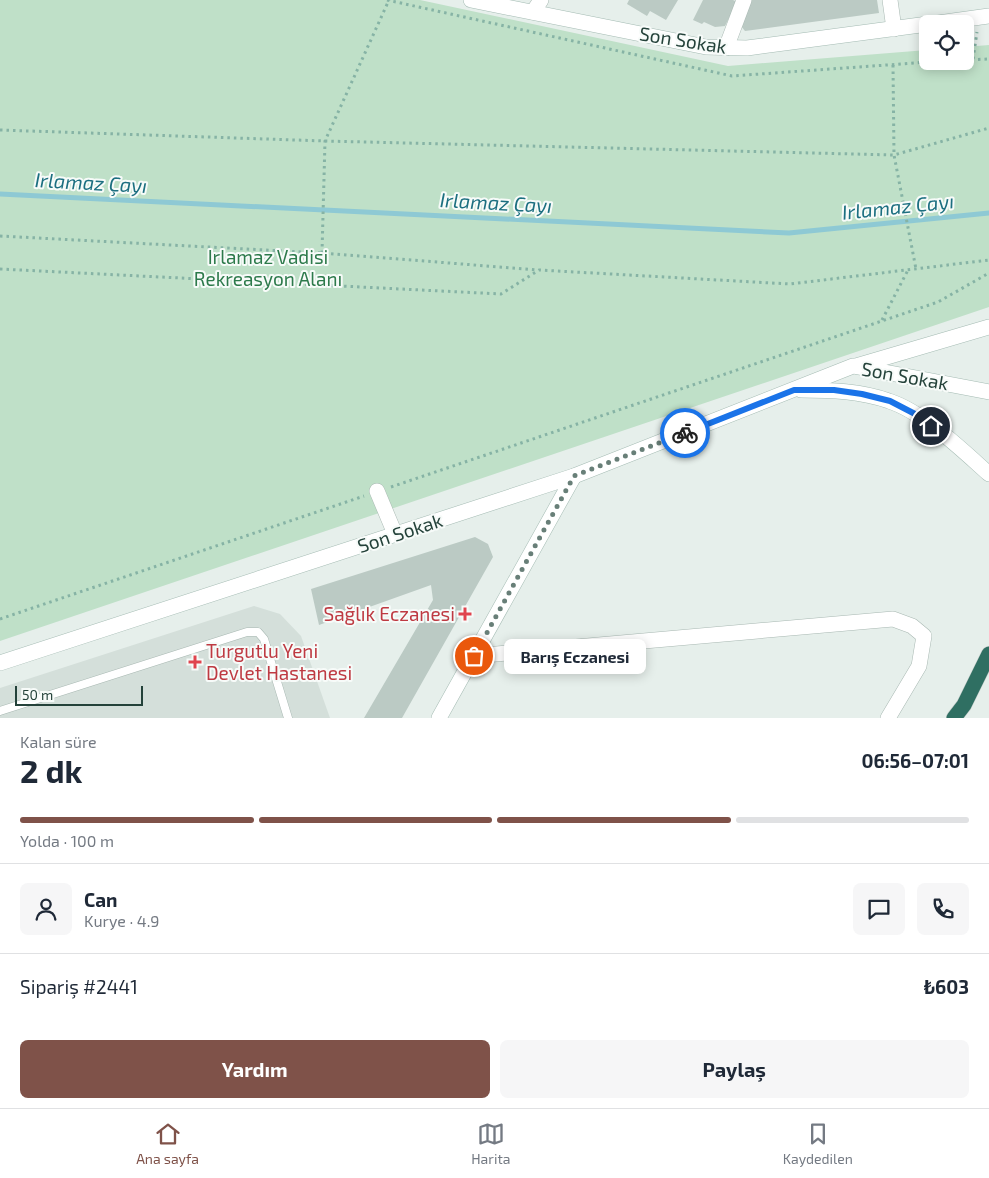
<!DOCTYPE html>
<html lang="tr">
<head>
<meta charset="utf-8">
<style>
	:root { --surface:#fff; --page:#f6f6f7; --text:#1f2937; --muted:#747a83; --line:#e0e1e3; --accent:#7f5249 }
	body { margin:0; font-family:"Exo 2",sans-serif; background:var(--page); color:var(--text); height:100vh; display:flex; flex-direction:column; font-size:19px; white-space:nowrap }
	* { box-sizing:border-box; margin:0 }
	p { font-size:16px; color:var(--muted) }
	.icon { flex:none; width:28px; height:28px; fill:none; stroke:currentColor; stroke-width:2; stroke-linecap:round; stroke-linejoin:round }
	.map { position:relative; height:718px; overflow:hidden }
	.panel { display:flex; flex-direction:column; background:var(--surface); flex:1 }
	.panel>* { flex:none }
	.fabs { position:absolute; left:919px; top:15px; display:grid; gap:10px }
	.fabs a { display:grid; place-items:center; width:55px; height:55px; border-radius:8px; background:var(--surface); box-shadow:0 2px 12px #0003; font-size:25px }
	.scale { position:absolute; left:15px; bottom:12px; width:128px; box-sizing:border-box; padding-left:5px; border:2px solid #24423a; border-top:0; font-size:14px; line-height:18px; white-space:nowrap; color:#24423a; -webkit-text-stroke:4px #f7fbf9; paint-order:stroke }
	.pin { position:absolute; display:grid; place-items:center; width:42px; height:42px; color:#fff; margin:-21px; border:2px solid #fff; border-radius:50%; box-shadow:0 1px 5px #0007 }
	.courier { position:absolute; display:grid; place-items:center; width:50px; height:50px; margin:-25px; border:4px solid #1a73e8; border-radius:50%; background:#fff; color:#222; box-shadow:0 1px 6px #0007 }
	.bubble { position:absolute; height:35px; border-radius:8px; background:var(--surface); box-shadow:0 2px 12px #0003; font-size:16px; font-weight:700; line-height:35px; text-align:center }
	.head em { font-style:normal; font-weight:700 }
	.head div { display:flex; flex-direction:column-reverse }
	.head { display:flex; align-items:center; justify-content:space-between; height:85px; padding:0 20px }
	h1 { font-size:32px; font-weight:700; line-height:38px }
	.bar { display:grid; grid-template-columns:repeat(4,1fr); gap:8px 5px; align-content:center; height:60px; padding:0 20px }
	.bar i { height:6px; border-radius:4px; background:var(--line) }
	.bar .current { background:var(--accent) }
	.bar p { grid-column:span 4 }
	.line { display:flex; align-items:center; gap:12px; padding:0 20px; border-top:1px solid var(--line) }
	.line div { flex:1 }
	.round { display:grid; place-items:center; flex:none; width:52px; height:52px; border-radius:8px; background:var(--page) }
	.action { display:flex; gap:10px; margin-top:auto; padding:10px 20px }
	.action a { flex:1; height:58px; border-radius:8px; background:var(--accent); color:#fff; font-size:20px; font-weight:700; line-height:58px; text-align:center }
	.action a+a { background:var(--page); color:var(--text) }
	.menu { display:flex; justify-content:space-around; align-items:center; height:70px; border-top:1px solid var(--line); background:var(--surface); font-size:14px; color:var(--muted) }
	.menu a { display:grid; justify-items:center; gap:2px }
	.menu .current { color:var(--accent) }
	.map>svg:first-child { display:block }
	.built { fill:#d4dfda }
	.green { fill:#bfe0c8 }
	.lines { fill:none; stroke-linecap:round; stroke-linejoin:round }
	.stream { stroke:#8ec9d4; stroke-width:5 }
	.building { fill:#bbcac4 }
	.lane-casing { stroke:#a8b8b2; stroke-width:9 }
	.street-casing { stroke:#a8b8b2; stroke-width:16 }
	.secondary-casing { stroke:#a4bbb3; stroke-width:16 }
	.highway-casing { stroke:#c2cac8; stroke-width:16 }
	.path { stroke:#86b3a5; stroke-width:3; stroke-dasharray:2.5 4; stroke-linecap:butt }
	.lane { stroke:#fff; stroke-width:8 }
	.street { stroke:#fff; stroke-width:15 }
	.secondary { stroke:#fff; stroke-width:15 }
	.highway { stroke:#2f6f62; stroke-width:15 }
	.done { stroke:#687f78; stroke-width:5; stroke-dasharray:0 9 }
	.route { stroke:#1a73e8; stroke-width:6 }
	.health-dot { fill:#e0444e; stroke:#f7fbf9; stroke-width:2 }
	.labels { text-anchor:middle; stroke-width:4; stroke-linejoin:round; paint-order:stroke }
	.street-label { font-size:19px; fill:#24423a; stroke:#f7fbf9 }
	.park-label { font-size:19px; fill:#2d7a4b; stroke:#f7fbf9 }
	.health-label { font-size:19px; fill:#be3a42; stroke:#f7fbf9; text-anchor:end }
	.water-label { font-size:20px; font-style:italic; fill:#1c6f80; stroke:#f7fbf9 }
</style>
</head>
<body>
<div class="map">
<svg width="989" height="718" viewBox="0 0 989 718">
	<rect width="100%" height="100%" fill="#e6efeb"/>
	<!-- built -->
	<path class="built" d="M254 606 280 614 301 636 330 718H0V688Z"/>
	<!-- green -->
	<path class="green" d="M0 0H420L728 66 927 50 928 61H965V47L989 45V307L0 641Z"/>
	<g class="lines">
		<!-- stream -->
		<path class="stream" d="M0 194 789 233 989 213"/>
	</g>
	<!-- building -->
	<g class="building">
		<path d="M629 0H678L666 20 650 11 647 16 627 4Z"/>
		<path d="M703 0H733L737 2 725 26 715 27 704 22 702 24 693 20Z"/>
		<path d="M751 0H877L879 13 745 31 741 26Z"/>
		<path d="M475 537 488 544 493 557 402 718H364L433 600 431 585 319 625 311 589Z"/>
	</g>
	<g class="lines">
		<defs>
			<path id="lane" d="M0 711 247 632H258L264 639 288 718"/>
			<g id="street">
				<path d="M890 0 894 29"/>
				<path d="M533 12 541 0"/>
				<path d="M726 48 744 0"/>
				<path d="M377 491 395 534"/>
				<path d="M474 656 893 619 912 626 924 636 919 666 888 718"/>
			</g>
			<g id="secondary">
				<path d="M471 0 706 47 747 48 928 24"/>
				<path d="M931 24 989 16"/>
				<path d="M856 366 989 327"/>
				<path d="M801 390C831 390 861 391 889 401 923 412 962 450 989 474"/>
				<path d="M0 663 574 476 853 366 989 392"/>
				<path d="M439 718 574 476"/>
			</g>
			<path id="highway" d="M954 718 964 705 989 654"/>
		</defs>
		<!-- lane casing -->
		<use href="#lane" class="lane-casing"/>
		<!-- street casing -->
		<use href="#street" class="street-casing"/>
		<!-- secondary casing -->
		<use href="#secondary" class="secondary-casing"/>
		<!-- highway casing -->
		<use href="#highway" class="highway-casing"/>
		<!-- path -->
		<g class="path">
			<path d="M387 0 732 76 943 61"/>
			<path d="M973 59 977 32"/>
			<path d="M965 60 989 59"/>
			<path d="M893 65 894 155 916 269"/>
			<path d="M0 130 325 141 894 155 989 128"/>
			<path d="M0 236 322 253 538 270"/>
			<path d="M322 253 325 141 389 0"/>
			<path d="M0 269 501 294 539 270 790 284 989 260"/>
			<path d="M882 320 908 270"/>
			<path d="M391 487 938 302 989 273"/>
			<path d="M0 619 364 496"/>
		</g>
		<!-- lane -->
		<use href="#lane" class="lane"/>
		<!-- street -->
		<use href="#street" class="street"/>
		<!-- secondary -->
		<use href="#secondary" class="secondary"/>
		<!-- highway -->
		<use href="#highway" class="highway"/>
	</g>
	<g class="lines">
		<!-- done -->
		<path class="done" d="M474 656 574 476 685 433"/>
		<!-- route -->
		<path class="route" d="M685 433 794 390H834L862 394 890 401 917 415 931 426"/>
	</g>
	<!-- markers -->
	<g class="health-dot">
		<path d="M462.5 606.5h5v5h5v5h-5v5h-5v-5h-5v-5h5z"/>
		<path d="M192.5 654.5h5v5h5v5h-5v5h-5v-5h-5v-5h5z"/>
	</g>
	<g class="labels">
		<!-- street labels -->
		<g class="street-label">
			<text transform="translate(683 40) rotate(9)" y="7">Son Sokak</text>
			<text transform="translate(905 376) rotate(10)" y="7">Son Sokak</text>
			<text transform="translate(400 533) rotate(-18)" y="7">Son Sokak</text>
		</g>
		<!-- park labels -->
		<g class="park-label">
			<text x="268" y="264">Irlamaz Vadisi<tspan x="268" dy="22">Rekreasyon Alanı</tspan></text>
		</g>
		<!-- health labels -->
		<g class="health-label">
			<text x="455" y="621">Sağlık Eczanesi</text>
			<text x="206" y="658" text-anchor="start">Turgutlu Yeni<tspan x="206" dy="22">Devlet Hastanesi</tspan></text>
		</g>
		<!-- water labels -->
		<g class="water-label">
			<text transform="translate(91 183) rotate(3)" y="7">Irlamaz Çayı</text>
			<text transform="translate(496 203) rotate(3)" y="7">Irlamaz Çayı</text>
			<text transform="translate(898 207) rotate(-6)" y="7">Irlamaz Çayı</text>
		</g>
	</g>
</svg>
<div class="fabs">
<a><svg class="icon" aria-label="locate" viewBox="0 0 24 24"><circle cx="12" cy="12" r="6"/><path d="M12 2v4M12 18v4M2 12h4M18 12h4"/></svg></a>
</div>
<div class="scale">50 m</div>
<div class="pin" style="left:474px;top:656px;background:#ea580c"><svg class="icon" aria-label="bag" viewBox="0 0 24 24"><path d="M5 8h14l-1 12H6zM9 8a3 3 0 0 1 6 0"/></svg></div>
<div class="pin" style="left:931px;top:426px;background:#1f2937"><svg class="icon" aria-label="home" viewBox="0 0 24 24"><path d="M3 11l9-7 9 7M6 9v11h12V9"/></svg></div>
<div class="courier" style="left:685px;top:433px"><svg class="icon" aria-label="bike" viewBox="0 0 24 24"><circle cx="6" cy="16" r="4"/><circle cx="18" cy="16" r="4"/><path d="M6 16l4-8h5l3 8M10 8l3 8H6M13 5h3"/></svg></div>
<div class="bubble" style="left:504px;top:639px;width:142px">Barış Eczanesi</div>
</div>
<section class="panel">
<div class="head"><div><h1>2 dk</h1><p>Kalan süre</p></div><em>06:56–07:01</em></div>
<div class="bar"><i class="current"></i><i class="current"></i><i class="current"></i><i></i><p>Yolda · 100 m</p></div>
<div class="line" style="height:90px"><a class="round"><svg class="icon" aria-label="person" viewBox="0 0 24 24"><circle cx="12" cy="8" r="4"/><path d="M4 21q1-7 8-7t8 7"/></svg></a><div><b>Can</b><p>Kurye · 4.9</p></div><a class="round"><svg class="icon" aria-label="chat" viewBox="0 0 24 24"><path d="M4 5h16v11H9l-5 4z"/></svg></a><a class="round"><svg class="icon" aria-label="phone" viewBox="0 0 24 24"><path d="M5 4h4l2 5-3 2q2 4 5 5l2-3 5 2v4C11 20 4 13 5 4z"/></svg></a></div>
<div class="line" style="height:65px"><div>Sipariş #2441</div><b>₺603</b></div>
<div class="action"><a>Yardım</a><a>Paylaş</a></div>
</section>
<nav class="menu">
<a class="current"><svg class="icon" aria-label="home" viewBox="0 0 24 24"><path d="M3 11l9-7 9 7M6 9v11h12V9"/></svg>Ana sayfa</a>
<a><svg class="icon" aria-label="map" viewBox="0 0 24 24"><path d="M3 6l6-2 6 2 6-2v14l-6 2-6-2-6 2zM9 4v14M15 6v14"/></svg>Harita</a>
<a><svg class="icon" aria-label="saved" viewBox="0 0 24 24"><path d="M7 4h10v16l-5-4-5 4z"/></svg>Kaydedilen</a>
</nav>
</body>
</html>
